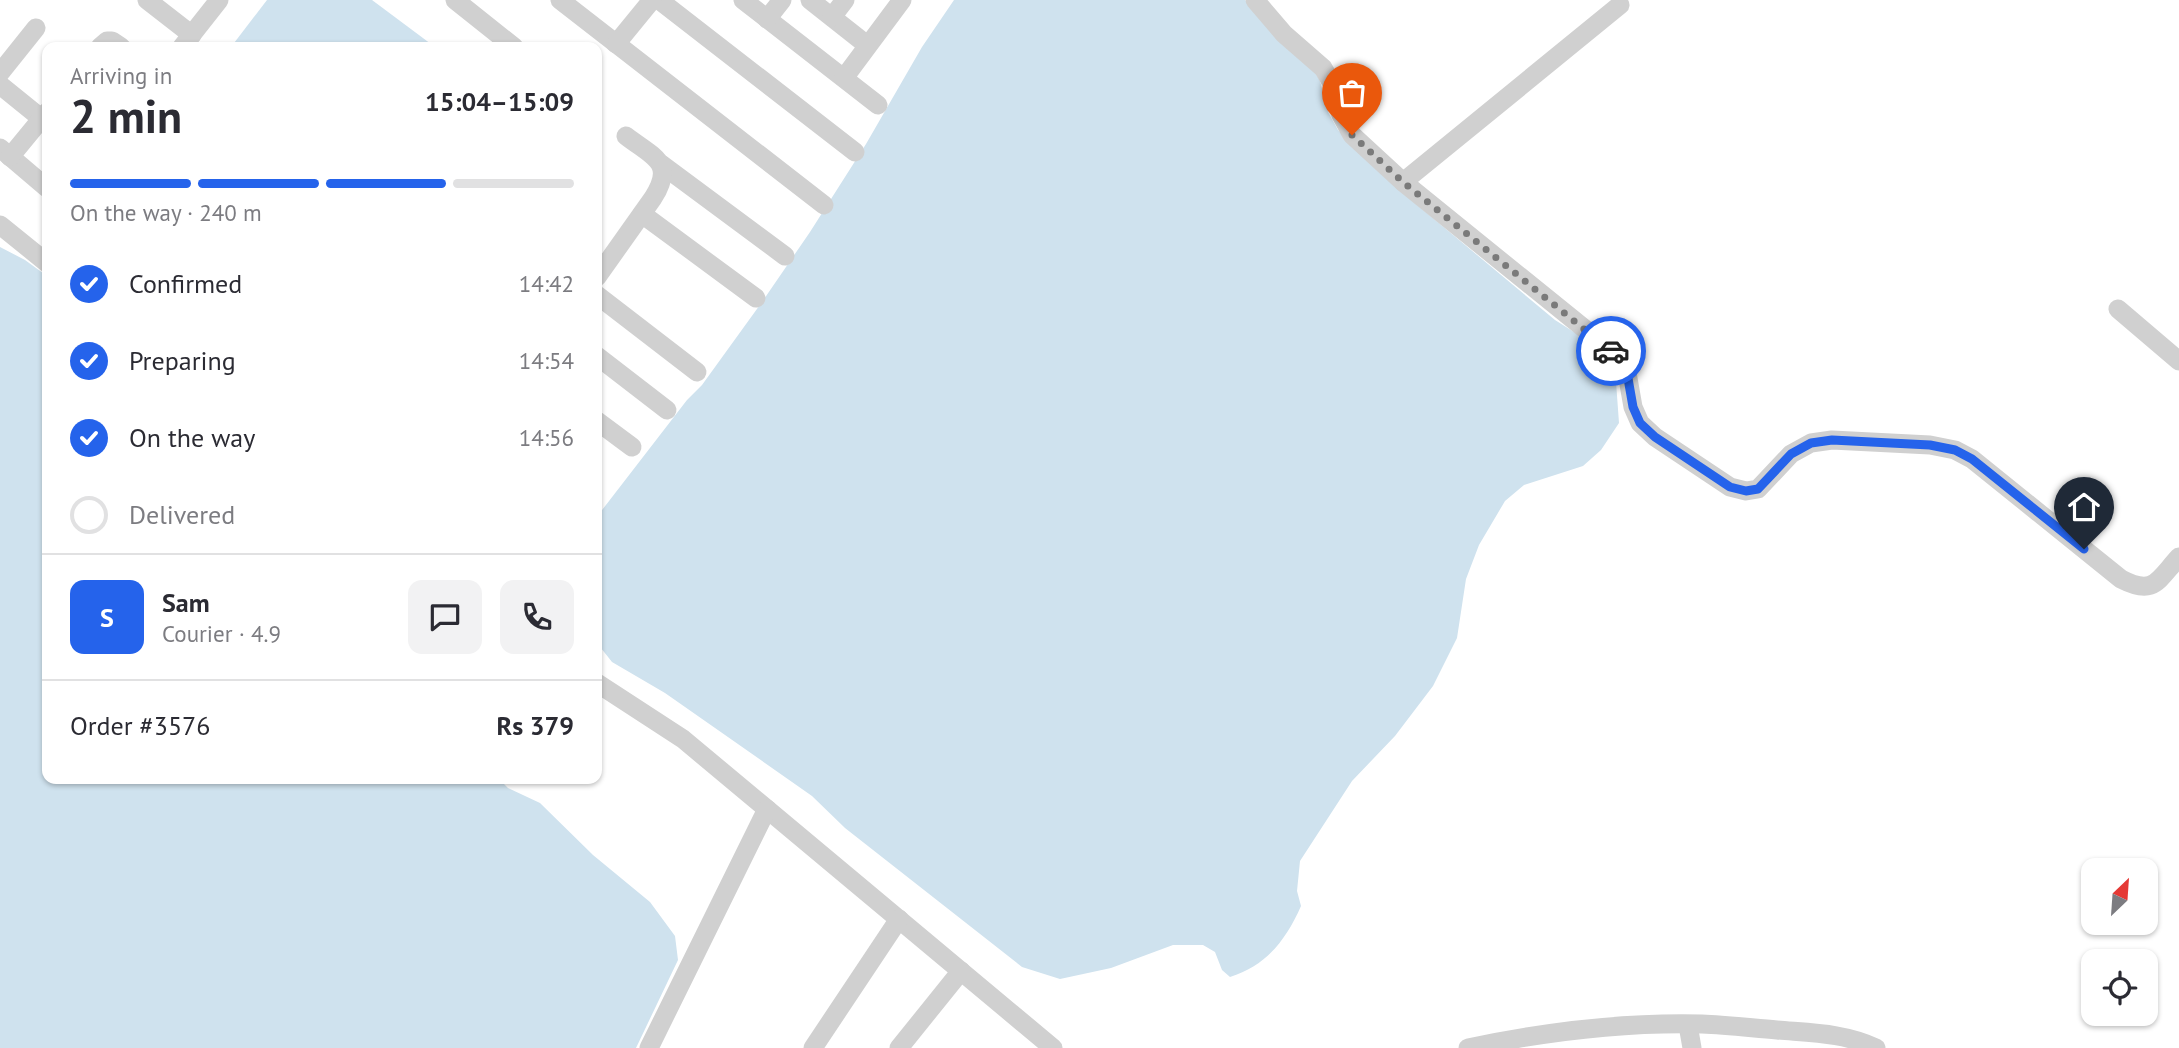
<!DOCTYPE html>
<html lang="en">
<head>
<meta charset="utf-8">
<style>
	:root { --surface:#fff; --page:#f2f2f3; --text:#2b2b33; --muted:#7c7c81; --line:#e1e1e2; --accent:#2563eb }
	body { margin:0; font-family:"PT Sans",sans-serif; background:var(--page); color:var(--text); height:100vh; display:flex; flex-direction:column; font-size:26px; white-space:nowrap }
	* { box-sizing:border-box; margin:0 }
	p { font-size:23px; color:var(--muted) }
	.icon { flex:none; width:38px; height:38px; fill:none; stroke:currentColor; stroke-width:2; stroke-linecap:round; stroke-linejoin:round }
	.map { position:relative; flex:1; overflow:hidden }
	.sheet { position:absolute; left:42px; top:42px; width:560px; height:742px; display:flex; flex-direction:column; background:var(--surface); border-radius:14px; box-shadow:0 2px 5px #0004 }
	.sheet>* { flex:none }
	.needle { width:46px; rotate:25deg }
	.fabs { position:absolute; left:2081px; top:858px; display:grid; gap:14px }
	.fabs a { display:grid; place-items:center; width:77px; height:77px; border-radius:14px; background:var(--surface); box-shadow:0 2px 5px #0004; font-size:35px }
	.pin { position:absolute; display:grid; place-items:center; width:60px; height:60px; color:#fff; margin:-72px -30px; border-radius:50% 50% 50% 0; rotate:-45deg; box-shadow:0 0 7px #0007 }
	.pin .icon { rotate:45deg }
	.courier { position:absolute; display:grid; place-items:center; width:70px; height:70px; margin:-35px; border:5px solid #2563eb; border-radius:50%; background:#fff; color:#222; box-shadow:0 2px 9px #0007 }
	.summary em { font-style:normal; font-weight:700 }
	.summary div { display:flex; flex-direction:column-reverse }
	.summary { display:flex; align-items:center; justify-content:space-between; height:119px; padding:0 28px }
	h1 { font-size:46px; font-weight:700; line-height:52px }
	.bar { display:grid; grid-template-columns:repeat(4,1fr); gap:10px 7px; align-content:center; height:84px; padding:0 28px }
	.bar i { height:9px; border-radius:5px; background:var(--line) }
	.bar .selected { background:var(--accent) }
	.bar p { grid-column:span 4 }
	.line { display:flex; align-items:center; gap:18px; padding:0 28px; border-top:2px solid var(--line) }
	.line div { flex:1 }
	.round { display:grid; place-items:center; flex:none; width:74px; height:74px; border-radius:14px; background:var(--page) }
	ol { padding:0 28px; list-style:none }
	li { display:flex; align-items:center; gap:21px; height:77px }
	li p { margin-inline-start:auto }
	li .icon { padding:7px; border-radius:50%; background:var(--accent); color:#fff; stroke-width:4 }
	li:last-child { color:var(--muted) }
	li i { width:38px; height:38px; border:4px solid var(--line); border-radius:50% }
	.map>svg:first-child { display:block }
	.water { fill:#cfe2ee }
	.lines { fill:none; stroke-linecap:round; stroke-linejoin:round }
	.minor { stroke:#d0d0d0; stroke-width:19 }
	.done { stroke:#7a7a7a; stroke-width:7; stroke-dasharray:0 12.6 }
	.route { stroke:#2563eb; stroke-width:9 }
</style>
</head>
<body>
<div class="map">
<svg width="2179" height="1048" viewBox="0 0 2179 1048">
	<rect width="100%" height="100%" fill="#fff"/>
	<!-- water -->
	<g class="water">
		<path d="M267 0H372L435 47H231Z"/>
		<path d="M954 0H1245L1311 65 1320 81 1328 112 1338 130 1404 194 1555 320 1604 351 1615 368 1619 423 1601 450 1583 466 1524 485 1505 501 1479 545 1466 579 1457 638 1433 686 1395 736 1352 781 1300 861 1297 891 1301 906C1286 940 1266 966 1230 977L1222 970 1215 952 1203 945H1173L1111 968 1060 979 1022 967 845 828 812 796 665 693 612 662 597 643V518L599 514 687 400 702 385 762 302 810 232 866 144 922 47Z"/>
		<path d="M0 247 25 260 47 276V779H499L508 788 540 803 593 855 650 902 675 936 678 960 636 1048H0Z"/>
	</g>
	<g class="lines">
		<!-- minor -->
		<g class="minor">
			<path d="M147 0 192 35"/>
			<path d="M455 0 514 47"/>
			<path d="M560 0 824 205"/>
			<path d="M659 0 855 152"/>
			<path d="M743 0 878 105"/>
			<path d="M810 0 867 45"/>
			<path d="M1255 0 1284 34 1323 68 1333 85 1341 115 1352 135 1403 182 1612 351 1626 367 1633 407 1640 423 1655 437 1730 487 1746 491 1758 489 1791 454 1811 443 1832 440 1930 445 1955 450 1972 459 2121 579C2154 596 2157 581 2179 557"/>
			<path d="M832 17 845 0"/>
			<path d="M767 19 782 0"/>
			<path d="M616 44 652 0"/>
			<path d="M100 47 107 41H112L121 47"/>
			<path d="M182 47 219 0"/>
			<path d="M0 73 36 28"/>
			<path d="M844 78 902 0"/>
			<path d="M0 85 47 123"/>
			<path d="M0 148 47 188"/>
			<path d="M10 157 47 112"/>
			<path d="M661 164 785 256"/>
			<path d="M1403 182 1620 5"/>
			<path d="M642 214 756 298"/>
			<path d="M0 225 47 263"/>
			<path d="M597 277 653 198C676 162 653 157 626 136"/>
			<path d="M597 295 697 372"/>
			<path d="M2118 309 2179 361"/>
			<path d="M597 356 667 410"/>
			<path d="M597 421 632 447"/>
			<path d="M597 683 683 739 1053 1048"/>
			<path d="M1688 1025 1692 1048"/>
			<path d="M649 1048 767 809"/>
			<path d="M813 1048 899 919"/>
			<path d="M899 1048 961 971"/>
			<path d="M1468 1048C1544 1032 1624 1022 1702 1024 1727 1025 1752 1028 1777 1030 1811 1033 1845 1033 1876 1048"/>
		</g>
	</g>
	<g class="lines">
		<!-- done -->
		<path class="done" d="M1352 135 1403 182 1611 351"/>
		<!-- route -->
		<path class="route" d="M1611 351 1626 367 1633 407 1640 423 1655 437 1730 487 1746 491 1758 489 1791 454 1811 443 1832 440 1930 445 1955 450 1972 459 2084 549"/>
	</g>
</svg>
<div class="fabs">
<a><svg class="needle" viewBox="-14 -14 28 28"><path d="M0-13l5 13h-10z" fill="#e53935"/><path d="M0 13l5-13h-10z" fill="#7c7c81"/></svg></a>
<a><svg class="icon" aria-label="locate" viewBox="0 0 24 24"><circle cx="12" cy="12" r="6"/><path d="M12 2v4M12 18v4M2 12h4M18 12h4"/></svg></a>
</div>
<div class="pin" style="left:1352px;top:135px;background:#ea580c"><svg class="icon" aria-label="bag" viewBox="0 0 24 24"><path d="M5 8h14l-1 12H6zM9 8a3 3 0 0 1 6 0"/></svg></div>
<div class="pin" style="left:2084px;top:549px;background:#1f2937"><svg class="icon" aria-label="home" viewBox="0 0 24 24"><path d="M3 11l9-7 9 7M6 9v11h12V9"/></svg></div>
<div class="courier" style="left:1611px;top:351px"><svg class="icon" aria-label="car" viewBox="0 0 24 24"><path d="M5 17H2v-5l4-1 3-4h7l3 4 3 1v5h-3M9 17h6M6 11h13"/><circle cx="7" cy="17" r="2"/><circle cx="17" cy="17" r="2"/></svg></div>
<section class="sheet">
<div class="summary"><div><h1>2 min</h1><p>Arriving in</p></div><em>15:04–15:09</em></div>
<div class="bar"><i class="selected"></i><i class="selected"></i><i class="selected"></i><i></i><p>On the way · 240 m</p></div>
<ol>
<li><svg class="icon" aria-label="check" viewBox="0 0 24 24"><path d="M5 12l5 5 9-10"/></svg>Confirmed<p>14:42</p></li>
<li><svg class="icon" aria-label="check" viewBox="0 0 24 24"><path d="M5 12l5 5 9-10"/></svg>Preparing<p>14:54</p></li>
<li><svg class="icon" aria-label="check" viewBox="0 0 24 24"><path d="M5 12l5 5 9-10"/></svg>On the way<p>14:56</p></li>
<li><i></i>Delivered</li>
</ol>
<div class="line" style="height:126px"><b class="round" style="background:var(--accent);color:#fff">S</b><div><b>Sam</b><p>Courier · 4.9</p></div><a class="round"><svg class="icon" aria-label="chat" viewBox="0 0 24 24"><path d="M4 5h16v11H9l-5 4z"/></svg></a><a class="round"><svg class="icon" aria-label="phone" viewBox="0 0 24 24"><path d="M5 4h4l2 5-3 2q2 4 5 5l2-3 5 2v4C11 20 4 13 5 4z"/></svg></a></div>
<div class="line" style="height:91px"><div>Order #3576</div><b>Rs 379</b></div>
</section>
</div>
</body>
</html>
